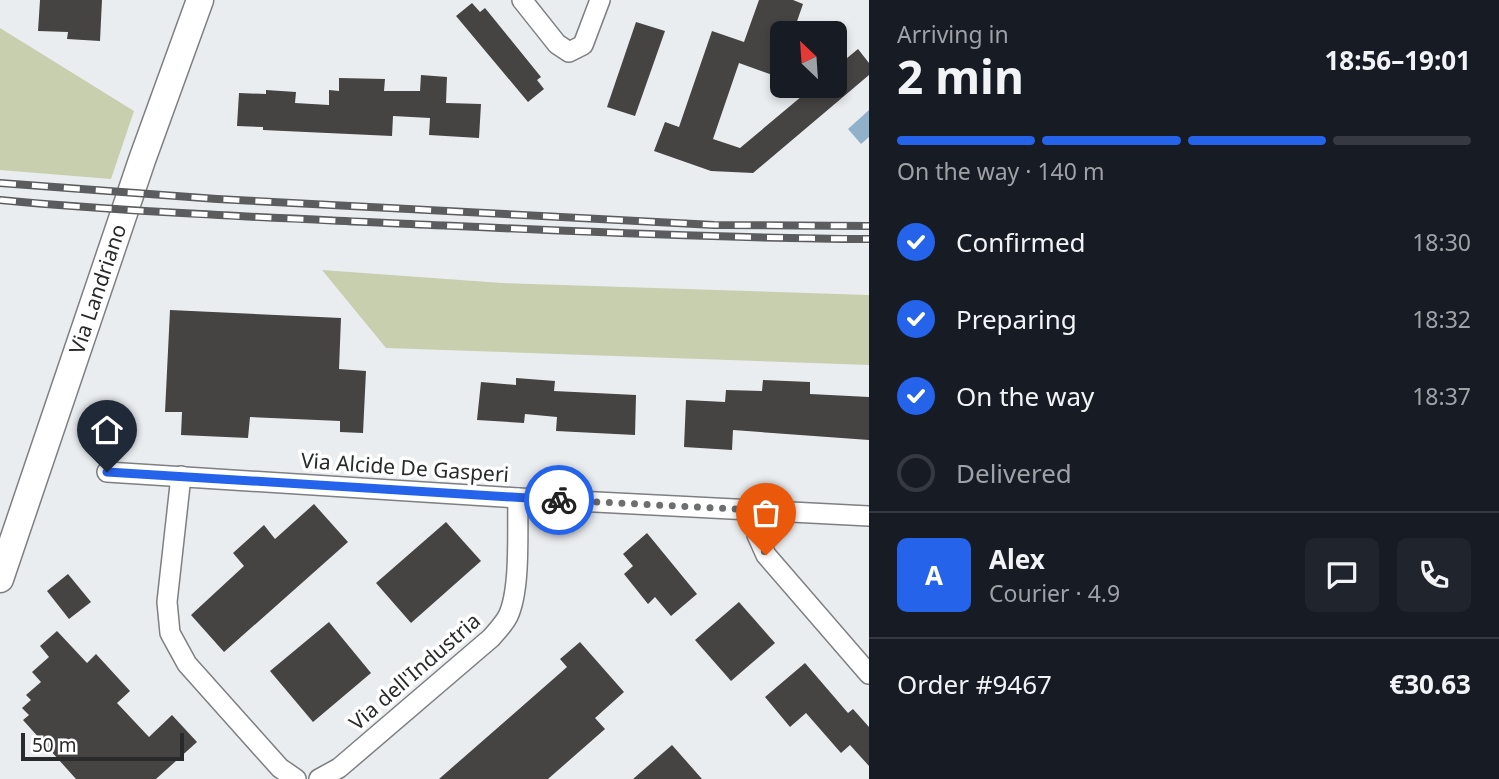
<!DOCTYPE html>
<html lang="en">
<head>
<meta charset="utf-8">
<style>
	:root { --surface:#171b24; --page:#20242c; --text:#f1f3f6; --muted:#9ea1a6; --line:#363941; --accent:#2563eb }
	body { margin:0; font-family:"Noto Sans",sans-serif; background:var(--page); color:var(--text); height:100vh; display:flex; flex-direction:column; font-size:26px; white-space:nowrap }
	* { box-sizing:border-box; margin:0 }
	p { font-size:23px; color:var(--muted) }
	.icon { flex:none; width:38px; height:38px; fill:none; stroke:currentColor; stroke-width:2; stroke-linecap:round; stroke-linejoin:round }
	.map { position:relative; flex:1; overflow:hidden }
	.details { display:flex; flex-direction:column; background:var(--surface); width:630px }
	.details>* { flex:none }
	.needle { width:46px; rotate:335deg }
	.tools { position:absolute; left:770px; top:21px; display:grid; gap:14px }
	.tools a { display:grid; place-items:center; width:77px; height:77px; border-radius:10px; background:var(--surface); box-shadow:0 4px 10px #0003; font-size:35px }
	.scale { position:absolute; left:21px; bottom:18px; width:163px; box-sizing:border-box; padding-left:7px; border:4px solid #292a2b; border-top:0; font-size:19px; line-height:24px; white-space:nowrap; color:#292a2b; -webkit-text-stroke:5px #fff; paint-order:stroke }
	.pin { position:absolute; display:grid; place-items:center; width:60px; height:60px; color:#fff; margin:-72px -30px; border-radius:50% 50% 50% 0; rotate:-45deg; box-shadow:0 0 7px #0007 }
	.pin .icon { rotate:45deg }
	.courier { position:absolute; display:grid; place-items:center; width:70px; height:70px; margin:-35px; border:5px solid #2563eb; border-radius:50%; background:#fff; color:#222; box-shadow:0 2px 9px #0007 }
	.head em { font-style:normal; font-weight:700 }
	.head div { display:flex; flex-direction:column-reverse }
	.head { display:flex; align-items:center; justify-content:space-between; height:119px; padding:0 28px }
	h1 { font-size:46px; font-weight:700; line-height:52px }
	.bar { display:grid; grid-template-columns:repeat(4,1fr); gap:10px 7px; align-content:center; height:84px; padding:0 28px }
	.bar i { height:9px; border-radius:5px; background:var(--line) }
	.bar .on { background:var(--accent) }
	.bar p { grid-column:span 4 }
	.line { display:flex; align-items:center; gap:18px; padding:0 28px; border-top:2px solid var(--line) }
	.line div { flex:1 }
	.round { display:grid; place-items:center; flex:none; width:74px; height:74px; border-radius:10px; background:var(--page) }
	ol { padding:0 28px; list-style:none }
	li { display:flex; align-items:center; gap:21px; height:77px }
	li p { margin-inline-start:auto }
	li .icon { padding:7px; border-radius:50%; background:var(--accent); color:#fff; stroke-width:4 }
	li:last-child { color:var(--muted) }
	li i { width:38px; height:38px; border:4px solid var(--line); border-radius:50% }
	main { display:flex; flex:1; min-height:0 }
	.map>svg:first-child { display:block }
	.green { fill:#c8cfaf }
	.water { fill:#91b0c9 }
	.building { fill:#464343 }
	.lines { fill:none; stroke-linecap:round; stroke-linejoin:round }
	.street-casing { stroke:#7d7f82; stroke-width:22 }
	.secondary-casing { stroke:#7d7f82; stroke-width:29 }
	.street { stroke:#fff; stroke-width:19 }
	.secondary { stroke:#fff; stroke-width:26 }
	.rail-casing { stroke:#5b5c5e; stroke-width:8 }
	.rail { stroke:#fff; stroke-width:5; stroke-dasharray:16; stroke-linecap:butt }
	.done { stroke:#6d6e70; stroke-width:7; stroke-dasharray:0 12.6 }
	.route { stroke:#2563eb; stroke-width:9 }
	.labels { text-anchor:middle; stroke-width:7; stroke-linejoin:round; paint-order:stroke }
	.street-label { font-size:21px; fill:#292a2b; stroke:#fff }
</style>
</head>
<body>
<main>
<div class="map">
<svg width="869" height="779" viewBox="0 0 869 779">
	<rect width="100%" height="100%" fill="#eaedf0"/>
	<!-- green -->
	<g class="green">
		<path d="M0 28 134 111 111 179 0 170Z"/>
		<path d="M322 270 502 283 869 295V365L386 348Z"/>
	</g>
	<!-- water -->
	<path class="water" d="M869 110V137L861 144 848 129Z"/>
	<!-- building -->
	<g class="building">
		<path d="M40 0H102L100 41 67 39 68 32 38 31Z"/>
		<path d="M759 0H793L803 4 793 33H782V65L778 77 739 63 713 139 740 148 814 86H835V68L858 49 869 63V75L753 173 711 171 654 151 665 122 679 127 712 31 744 42Z"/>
		<path d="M472 3 480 12 485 8 541 77 537 80 544 89 528 102 456 16Z"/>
		<path d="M636 22 665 31 635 116 607 107Z"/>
		<path d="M421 75 447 77 446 103 481 104 479 138 429 135 430 118 393 116 392 136 263 130V127L237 126 239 93 266 94V90L296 92 295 103 329 105V90L339 91V78L385 79 384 91H420Z"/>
		<path d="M170 310 341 318 339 369 366 371 363 433 340 432V421L250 417 248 438 181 435 182 412H165Z"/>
		<path d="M516 378 555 381 554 391 636 395 635 435 556 431 557 417 525 414 524 423 477 420 481 382 516 385Z"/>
		<path d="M763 380 810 382V394L869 397V440L733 430 732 450 684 447 686 400 725 402 726 390 762 391Z"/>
		<path d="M314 504 348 542 224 652 191 615 244 566 233 553 264 525 275 539Z"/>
		<path d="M446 522 481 561 411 623 376 583Z"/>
		<path d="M647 533 697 594 671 616 655 597 648 604 624 574 633 566 623 554Z"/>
		<path d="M68 574 91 602 69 619 47 591Z"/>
		<path d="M739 602 775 643 731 681 695 640Z"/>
		<path d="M329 622 371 673 313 722 270 671Z"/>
		<path d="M57 631 87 663 96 654 130 691 117 703 149 737 172 715 197 742 156 779H76L23 720 29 715 22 708 31 700 26 695 41 682 32 672 49 657 40 646Z"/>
		<path d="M580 642 624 692 595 718 605 729 548 779H439L567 667 560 659Z"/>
		<path d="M805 663 848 713 853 709 869 727V766L850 745 841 753 806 713 790 727 765 697Z"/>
		<path d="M672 745 702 779H633Z"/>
	</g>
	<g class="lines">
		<defs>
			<g id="street">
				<path d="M522 0 557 44 569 52 583 45 600 0"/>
				<path d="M107 472 518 498 869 516"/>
				<path d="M181 476 167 602 170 633 187 664 280 768 296 779"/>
				<path d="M755 510 757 535 766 555 869 674"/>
				<path d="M319 779 339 768 491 638C497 631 504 624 508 616 521 589 517 529 518 498"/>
			</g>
			<g id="secondary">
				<path id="s1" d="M0 579 142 160 200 0"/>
			</g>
		</defs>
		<!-- street casing -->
		<use href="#street" class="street-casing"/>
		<!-- secondary casing -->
		<use href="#secondary" class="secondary-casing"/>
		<!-- street -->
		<use href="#street" class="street"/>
		<!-- secondary -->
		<use href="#secondary" class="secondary"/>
		<defs>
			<g id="rail">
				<path d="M0 183 217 199 714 225 869 226"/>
				<path d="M0 200C128 212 258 217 387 223 547 230 708 238 869 239"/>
			</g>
		</defs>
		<!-- rail casing -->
		<use href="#rail" class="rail-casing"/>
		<!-- rail -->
		<use href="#rail" class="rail"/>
	</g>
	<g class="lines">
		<!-- done -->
		<path class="done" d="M559 500 755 510 757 535 766 555"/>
		<!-- route -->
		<path class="route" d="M107 472 559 500"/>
	</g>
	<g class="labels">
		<!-- street labels -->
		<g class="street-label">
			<text dy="7" stroke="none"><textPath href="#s1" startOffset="306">Via Landriano</textPath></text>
			<text transform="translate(405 468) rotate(4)" y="7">Via Alcide De Gasperi</text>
			<text transform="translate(415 672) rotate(-41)" y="7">Via dell'Industria</text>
		</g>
	</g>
</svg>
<div class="tools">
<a><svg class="needle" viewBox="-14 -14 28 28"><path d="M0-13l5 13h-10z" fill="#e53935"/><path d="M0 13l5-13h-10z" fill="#9ea1a6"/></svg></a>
</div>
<div class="scale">50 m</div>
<div class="pin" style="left:766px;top:555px;background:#ea580c"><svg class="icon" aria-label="bag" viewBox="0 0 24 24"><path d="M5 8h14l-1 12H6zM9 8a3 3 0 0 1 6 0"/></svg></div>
<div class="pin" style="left:107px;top:472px;background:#1f2937"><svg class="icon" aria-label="home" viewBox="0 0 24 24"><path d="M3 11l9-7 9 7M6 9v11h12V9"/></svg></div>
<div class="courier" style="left:559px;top:500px"><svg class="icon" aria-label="bike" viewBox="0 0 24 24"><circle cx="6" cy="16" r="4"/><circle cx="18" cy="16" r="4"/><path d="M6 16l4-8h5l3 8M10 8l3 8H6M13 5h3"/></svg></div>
</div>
<section class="details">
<div class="head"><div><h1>2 min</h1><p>Arriving in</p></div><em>18:56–19:01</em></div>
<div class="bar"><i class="on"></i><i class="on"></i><i class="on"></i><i></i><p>On the way · 140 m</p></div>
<ol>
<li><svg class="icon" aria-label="check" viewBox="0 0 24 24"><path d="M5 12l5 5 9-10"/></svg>Confirmed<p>18:30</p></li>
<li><svg class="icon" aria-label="check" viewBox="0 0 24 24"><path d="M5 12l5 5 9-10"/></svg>Preparing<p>18:32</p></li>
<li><svg class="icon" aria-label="check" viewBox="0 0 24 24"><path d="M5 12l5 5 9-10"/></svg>On the way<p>18:37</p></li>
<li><i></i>Delivered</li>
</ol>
<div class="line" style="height:126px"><b class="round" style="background:var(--accent);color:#fff">A</b><div><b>Alex</b><p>Courier · 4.9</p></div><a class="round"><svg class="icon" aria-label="chat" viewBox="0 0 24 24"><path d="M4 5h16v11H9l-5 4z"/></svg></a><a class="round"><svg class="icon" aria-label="phone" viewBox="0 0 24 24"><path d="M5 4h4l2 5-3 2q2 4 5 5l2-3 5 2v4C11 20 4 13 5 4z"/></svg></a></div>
<div class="line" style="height:91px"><div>Order #9467</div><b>€30.63</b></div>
</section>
</main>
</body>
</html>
